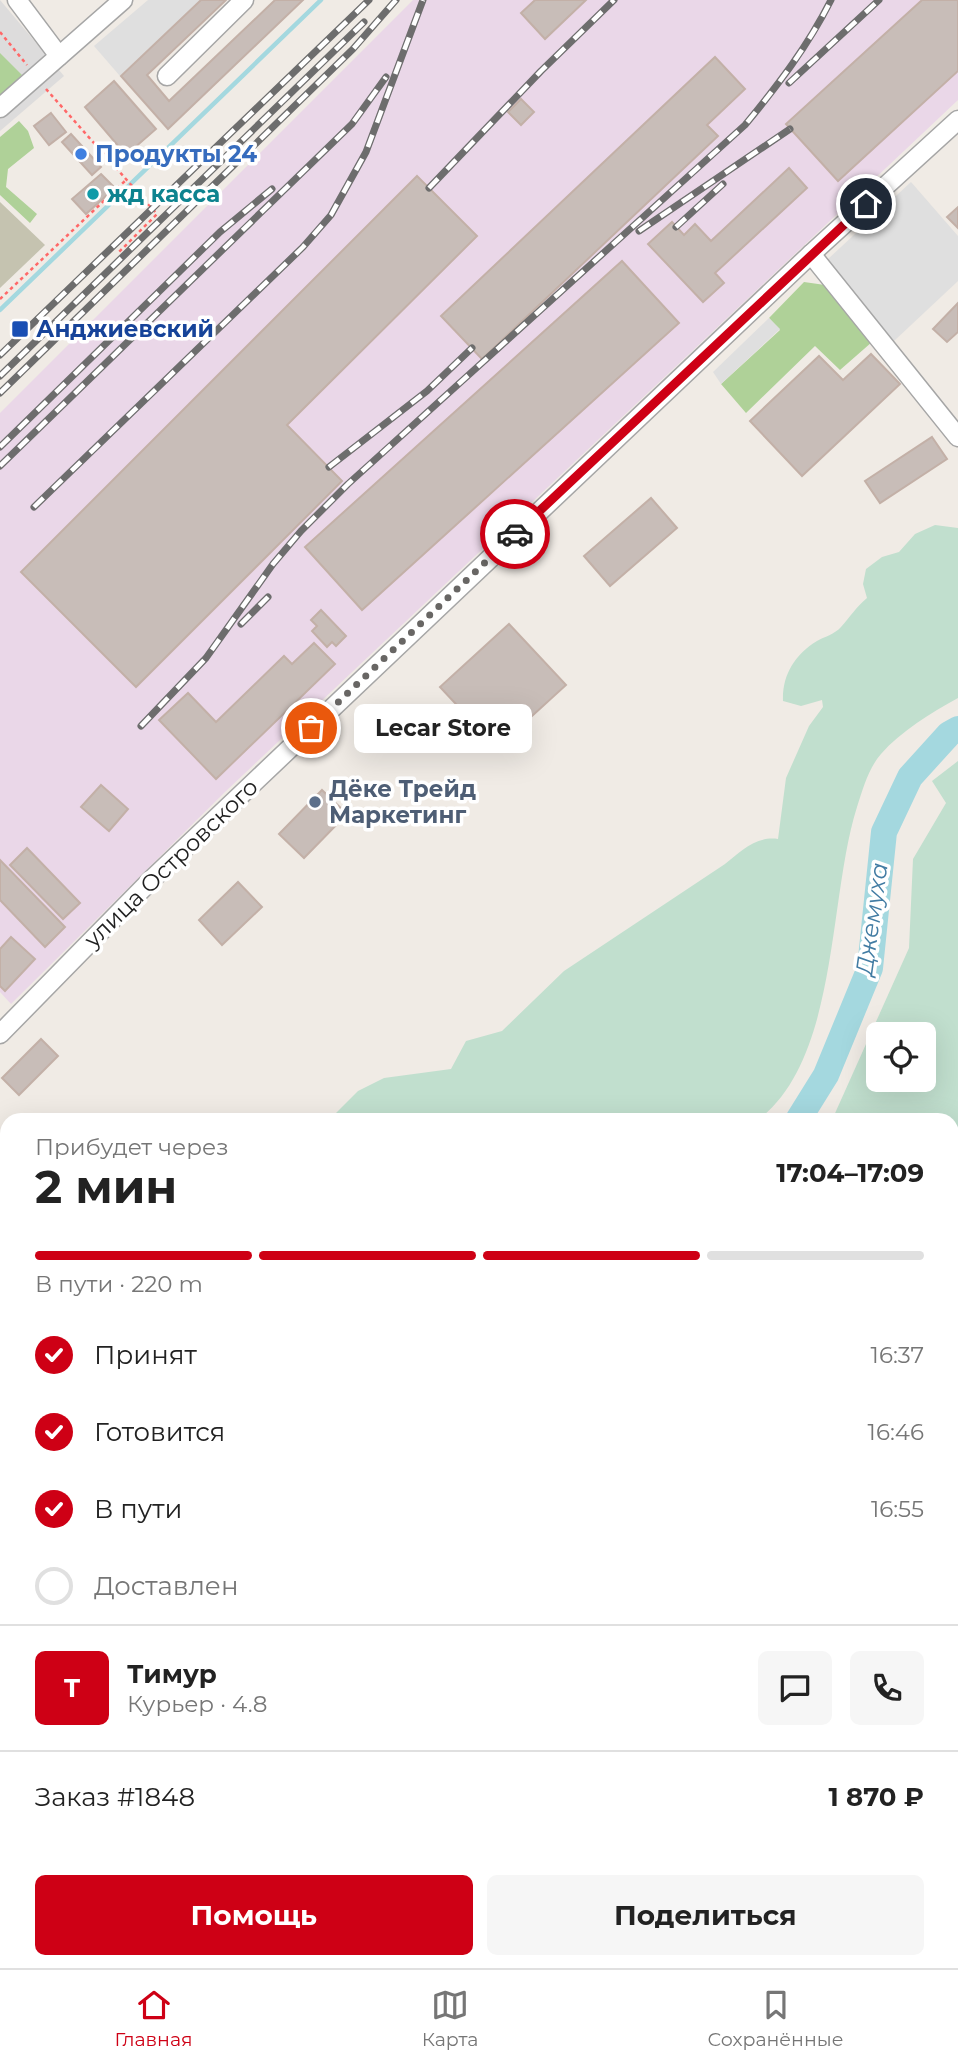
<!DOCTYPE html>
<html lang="ru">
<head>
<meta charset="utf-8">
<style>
	:root { --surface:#fff; --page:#f6f6f6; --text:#222; --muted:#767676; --line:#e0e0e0; --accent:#ce0015 }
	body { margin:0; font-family:Montserrat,sans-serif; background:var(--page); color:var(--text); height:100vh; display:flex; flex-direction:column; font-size:26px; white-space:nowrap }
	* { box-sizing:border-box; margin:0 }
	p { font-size:23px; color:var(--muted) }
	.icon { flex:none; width:38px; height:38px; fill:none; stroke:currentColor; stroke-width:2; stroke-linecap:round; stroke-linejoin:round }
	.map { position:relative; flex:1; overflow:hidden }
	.side { position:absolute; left:0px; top:1113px; width:959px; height:856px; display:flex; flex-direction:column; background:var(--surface); border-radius:21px 21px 0 0; box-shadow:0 7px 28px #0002 }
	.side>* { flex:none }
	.controls { position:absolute; left:866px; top:1022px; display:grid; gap:14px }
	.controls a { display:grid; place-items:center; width:70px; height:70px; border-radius:10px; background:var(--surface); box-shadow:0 7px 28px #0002; font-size:35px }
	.pin { position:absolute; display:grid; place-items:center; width:60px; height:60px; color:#fff; margin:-30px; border:4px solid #fff; border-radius:50%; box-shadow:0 2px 7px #0007 }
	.courier { position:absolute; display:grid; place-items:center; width:70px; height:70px; margin:-35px; border:5px solid #ce0015; border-radius:50%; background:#fff; color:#222; box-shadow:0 2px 9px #0007 }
	.bubble { position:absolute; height:49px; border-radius:10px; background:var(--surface); box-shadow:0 7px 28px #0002; font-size:23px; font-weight:700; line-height:49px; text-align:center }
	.overview em { font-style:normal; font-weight:700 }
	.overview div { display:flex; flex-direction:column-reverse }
	.overview { display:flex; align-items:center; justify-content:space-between; height:119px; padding:0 35px }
	h1 { font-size:46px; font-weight:700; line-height:52px }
	.bar { display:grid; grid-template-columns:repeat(4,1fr); gap:10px 7px; align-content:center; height:84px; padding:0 35px }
	.bar i { height:9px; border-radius:5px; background:var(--line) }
	.bar .on { background:var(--accent) }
	.bar p { grid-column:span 4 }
	.line { display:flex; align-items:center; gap:18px; padding:0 35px; border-top:2px solid var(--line) }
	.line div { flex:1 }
	.round { display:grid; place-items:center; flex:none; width:74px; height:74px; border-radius:10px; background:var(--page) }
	ol { padding:0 35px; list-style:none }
	li { display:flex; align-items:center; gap:21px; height:77px }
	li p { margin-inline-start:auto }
	li .icon { padding:7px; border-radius:50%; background:var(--accent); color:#fff; stroke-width:4 }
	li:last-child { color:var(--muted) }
	li i { width:38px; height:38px; border:4px solid var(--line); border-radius:50% }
	.cta { display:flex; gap:14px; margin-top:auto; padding:14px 35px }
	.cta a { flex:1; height:80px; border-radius:10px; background:var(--accent); color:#fff; font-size:28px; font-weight:700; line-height:80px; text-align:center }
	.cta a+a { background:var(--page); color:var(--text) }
	.menu { display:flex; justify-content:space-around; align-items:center; height:98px; border-top:2px solid var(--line); background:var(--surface); font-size:19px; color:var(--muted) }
	.menu a { display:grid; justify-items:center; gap:4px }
	.menu .on { color:var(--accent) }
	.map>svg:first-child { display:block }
	.residential { fill:#dddcdc }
	.industrial { fill:#ead7e8 }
	.construction { fill:#c5c3b0 }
	.forest { fill:#afd198 }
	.wetland { fill:#c1dfce; fill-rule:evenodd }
	.parking { fill:#dfdfdf }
	.water { fill:#a4d8df }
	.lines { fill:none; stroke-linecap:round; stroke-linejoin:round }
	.stream { stroke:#a4d8df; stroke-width:4.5 }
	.river { stroke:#a4d8df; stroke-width:26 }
	.building { fill:#c8bdb8; stroke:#c3b0a7; stroke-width:2 }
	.minor-casing { stroke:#a6a6a6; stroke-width:21 }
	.path { stroke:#ff6868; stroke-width:2.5; stroke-dasharray:3.5 3.5; stroke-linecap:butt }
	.minor { stroke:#fff; stroke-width:18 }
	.rail-casing { stroke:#6d6d6d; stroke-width:7 }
	.rail { stroke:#fff; stroke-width:4.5; stroke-dasharray:13; stroke-linecap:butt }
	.done { stroke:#686664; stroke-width:7; stroke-dasharray:0 12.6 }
	.route { stroke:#ce0015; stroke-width:9 }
	.shop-dot { fill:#3f7fe0; stroke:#fff; stroke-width:2.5 }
	.culture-dot { fill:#0f9aa8; stroke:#fff; stroke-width:2.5 }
	.transit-dot { fill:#1a4fb4; stroke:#fff; stroke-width:2.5 }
	.service-dot { fill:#5c6f8a; stroke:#fff; stroke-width:2.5 }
	.labels { text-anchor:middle; stroke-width:7; stroke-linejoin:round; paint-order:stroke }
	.shop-label { font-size:23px; font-weight:bold; fill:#366cbe; stroke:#fff; text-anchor:start }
	.culture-label { font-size:23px; font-weight:bold; fill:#0d838f; stroke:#fff; text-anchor:start }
	.transit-label { font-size:23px; font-weight:bold; fill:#164399; stroke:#fff; text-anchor:start }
	.service-label { font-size:23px; font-weight:bold; fill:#4e5e75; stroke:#fff; text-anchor:start }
	.street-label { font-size:23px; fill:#1f1f1f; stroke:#fff }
	.water-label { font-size:24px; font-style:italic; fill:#427ca3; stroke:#fff }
</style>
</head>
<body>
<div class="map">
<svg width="958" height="1968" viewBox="0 0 958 1968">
	<rect width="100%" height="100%" fill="#f0ebe5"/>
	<!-- residential -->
	<path class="residential" d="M0 0 64 76 0 131Z"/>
	<!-- industrial -->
	<path class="industrial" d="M413 0H958V100L226 791 11 1004 0 992V413Z"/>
	<!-- construction -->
	<path class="construction" d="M0 202 45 245 0 288Z"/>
	<!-- forest -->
	<g class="forest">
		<path d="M0 53 22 75 0 96Z"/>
		<path d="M19 121 28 131 34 148 8 169 6 187 37 214 30 223 0 195V137Z"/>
		<path d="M804 282 825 285 872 342 840 370 815 346 746 413 721 384 780 330 769 318Z"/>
	</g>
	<!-- wetland -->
	<g class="wetland">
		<path d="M935 525 958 528V698C931 713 901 731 881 754 868 769 863 789 857 807 828 898 839 1059 758 1120H329L358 1091 384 1078 451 1069 466 1041 502 1031 564 971 725 864C741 851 756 836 778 839L786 778 809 726 823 707 822 700 801 706 783 701C782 676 794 655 817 641 824 637 835 634 841 627 850 617 856 607 867 598L863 584 866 569 882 557 899 552 915 534Z"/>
		<path d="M958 761V1276H952V1120H832L909 948 913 859 946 803 932 781ZM924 1034V1080H878V1034Z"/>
		<path d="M7 1605V1962H262L258 1968H0V1612Z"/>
		<path d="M357 1962H459L462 1968H359Z"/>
	</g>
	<!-- parking -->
	<g class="parking">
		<path d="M148 0H201L120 76 94 46Z"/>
		<path d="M911 182 958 236V281L894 341 827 260Z"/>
		<path d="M769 318 780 329 721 384 713 372Z"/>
	</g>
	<!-- water -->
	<path class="water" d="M7 1310V1421L0 1411V1319Z"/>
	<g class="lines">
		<!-- stream -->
		<path class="stream" d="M0 310 321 0"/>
		<!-- river -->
		<g class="river">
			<path d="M798 1120 826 1075 870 968 884 832 910 777 949 734 958 729"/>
			<path d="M0 1577 7 1569"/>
		</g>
	</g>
	<!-- building -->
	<g class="building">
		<path d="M201 0H226L147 75 169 101 275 0H303L168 129 121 76Z"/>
		<path d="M535 0H586L545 39 521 13Z"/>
		<path d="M922 0H958V71L838 181 786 124Z"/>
		<path d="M715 57 745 89 707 125 718 136 482 359 441 316Z"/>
		<path d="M114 81 156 129 126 155 85 107Z"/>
		<path d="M521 99 534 112 521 125 508 112Z"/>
		<path d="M51 113 66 132 49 145 34 126Z"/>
		<path d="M71 134 101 167 92 175 62 142Z"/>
		<path d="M789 168 807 188 715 273 724 283 703 302 648 244 672 222 684 235 695 224 711 241Z"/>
		<path d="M101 174 115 188 86 214 72 199Z"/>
		<path d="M417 176 477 236 287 425 342 481 136 687 21 572Z"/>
		<path d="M958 207V228L947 217Z"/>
		<path d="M622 261 679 323 362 610 305 547Z"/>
		<path d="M958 303V332L947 342 933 329Z"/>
		<path d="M871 354 900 384 802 476 750 421 819 356 843 380Z"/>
		<path d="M932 437 947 459 880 503 865 481Z"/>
		<path d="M651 498 677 528 610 586 584 556Z"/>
		<path d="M321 610 346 636 336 646 332 642 327 647 312 631 317 626 311 620Z"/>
		<path d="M509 624 566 685 497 748 440 687Z"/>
		<path d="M314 643 335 664 216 779 159 720 188 693 216 722 284 656 292 664Z"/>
		<path d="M101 785 128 809 109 831 81 807Z"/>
		<path d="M322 790 347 814 304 858 279 834Z"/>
		<path d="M27 848 80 903 63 919 10 865Z"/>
		<path d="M0 860 65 927 45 947 0 900Z"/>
		<path d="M238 882 262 907 222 945 199 920Z"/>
		<path d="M11 937 35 959 5 991 0 986V949Z"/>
		<path d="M41 1039 58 1056 19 1095 2 1078Z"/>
		<path d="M957 1670 958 1701 954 1704 952 1701V1675Z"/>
	</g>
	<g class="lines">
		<defs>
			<g id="minor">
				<path d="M17 0 59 56"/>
				<path d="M167 76 244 0"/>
				<path d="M0 108 123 0"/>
				<path d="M811 254 958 437"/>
				<path d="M0 1034 151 880 811 254 958 120"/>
				<path d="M952 1630 958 1626"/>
				<path d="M826 1962 831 1968"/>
				<path d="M511 1968 516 1962"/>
			</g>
		</defs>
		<!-- minor casing -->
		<use href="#minor" class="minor-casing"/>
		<!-- path -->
		<g class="path">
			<path d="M0 32 27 65"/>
			<path d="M46 89 157 214 118 253"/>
			<path d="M127 207 139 195"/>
			<path d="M0 299 126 180"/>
		</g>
		<!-- minor -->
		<use href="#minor" class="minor"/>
		<defs>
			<g id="rail">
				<path d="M789 83 879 0"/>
				<path d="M429 188 541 71 614 0"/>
				<path d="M676 227 723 184"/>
				<path d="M639 231 790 129"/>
				<path d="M0 355 369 0"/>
				<path d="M0 376 364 22"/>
				<path d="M0 393 353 49 396 0"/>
				<path d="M0 447 220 232 272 189"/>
				<path d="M0 466 352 124 386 77"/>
				<path d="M329 467 427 391 472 348"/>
				<path d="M34 507 303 247 331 215 366 152 423 0"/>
				<path d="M241 624 268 597"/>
				<path d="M141 726 206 658 273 564 301 531 348 484 745 125C778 85 808 46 831 0"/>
			</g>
		</defs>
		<!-- rail casing -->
		<use href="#rail" class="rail-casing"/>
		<!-- rail -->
		<use href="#rail" class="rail"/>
	</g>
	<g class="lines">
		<!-- done -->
		<path class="done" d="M311 728 515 534"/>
		<!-- route -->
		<path class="route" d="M515 534 866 204"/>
	</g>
	<!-- markers -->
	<circle class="shop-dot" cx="81" cy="154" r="7"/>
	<circle class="culture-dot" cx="93" cy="194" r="7"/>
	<rect class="transit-dot" x="11" y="320" width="18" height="18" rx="3.5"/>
	<circle class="service-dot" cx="315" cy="802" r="7"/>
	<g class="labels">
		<!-- shop labels -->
		<g class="shop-label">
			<text x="95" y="162">Продукты 24</text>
		</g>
		<!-- culture labels -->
		<g class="culture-label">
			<text x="107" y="202">жд касса</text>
		</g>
		<!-- transit labels -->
		<g class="transit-label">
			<text x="36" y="337">Анджиевский</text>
		</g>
		<!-- service labels -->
		<g class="service-label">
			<text x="329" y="797">Дёке Трейд<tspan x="329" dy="26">Маркетинг</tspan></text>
		</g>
		<!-- street labels -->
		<g class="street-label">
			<text transform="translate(171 863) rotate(-44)" y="8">улица Островского</text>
		</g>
		<!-- water labels -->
		<g class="water-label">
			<text transform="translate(872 919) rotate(-82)" y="8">Джемуха</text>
		</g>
	</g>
</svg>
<div class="controls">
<a><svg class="icon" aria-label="locate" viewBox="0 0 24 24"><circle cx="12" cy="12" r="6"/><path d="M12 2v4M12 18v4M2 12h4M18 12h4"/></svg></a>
</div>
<div class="pin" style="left:311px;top:728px;background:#ea580c"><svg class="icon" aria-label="bag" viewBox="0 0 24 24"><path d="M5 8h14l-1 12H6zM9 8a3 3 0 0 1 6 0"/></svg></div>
<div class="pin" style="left:866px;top:204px;background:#1f2937"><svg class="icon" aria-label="home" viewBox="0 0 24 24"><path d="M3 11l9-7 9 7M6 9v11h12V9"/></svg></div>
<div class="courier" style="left:515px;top:534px"><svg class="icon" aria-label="car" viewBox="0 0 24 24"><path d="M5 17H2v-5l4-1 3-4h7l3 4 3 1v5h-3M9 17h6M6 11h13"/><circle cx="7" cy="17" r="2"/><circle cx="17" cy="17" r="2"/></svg></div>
<div class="bubble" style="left:354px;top:704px;width:178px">Lecar Store</div>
<section class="side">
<div class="overview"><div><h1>2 мин</h1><p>Прибудет через</p></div><em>17:04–17:09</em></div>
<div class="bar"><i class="on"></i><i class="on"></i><i class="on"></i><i></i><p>В пути · 220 m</p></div>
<ol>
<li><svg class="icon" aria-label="check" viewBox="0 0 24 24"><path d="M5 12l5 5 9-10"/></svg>Принят<p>16:37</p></li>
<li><svg class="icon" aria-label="check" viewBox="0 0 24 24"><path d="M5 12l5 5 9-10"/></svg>Готовится<p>16:46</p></li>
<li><svg class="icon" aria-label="check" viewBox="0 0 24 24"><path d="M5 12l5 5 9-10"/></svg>В пути<p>16:55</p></li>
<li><i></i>Доставлен</li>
</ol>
<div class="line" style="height:126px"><b class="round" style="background:var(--accent);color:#fff">Т</b><div><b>Тимур</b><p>Курьер · 4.8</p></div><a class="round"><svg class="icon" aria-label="chat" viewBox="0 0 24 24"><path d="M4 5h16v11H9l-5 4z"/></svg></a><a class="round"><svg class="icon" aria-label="phone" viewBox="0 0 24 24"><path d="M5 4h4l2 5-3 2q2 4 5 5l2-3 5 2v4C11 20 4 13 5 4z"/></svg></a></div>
<div class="line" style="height:91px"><div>Заказ #1848</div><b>1 870 ₽</b></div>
<div class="cta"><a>Помощь</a><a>Поделиться</a></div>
</section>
</div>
<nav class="menu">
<a class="on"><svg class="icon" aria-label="home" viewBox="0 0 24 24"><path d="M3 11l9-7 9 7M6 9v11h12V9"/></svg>Главная</a>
<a><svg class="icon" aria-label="map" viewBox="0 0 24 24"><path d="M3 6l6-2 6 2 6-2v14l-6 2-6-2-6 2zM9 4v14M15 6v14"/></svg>Карта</a>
<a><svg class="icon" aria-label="saved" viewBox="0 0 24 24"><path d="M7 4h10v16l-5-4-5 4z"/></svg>Сохранённые</a>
</nav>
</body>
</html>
